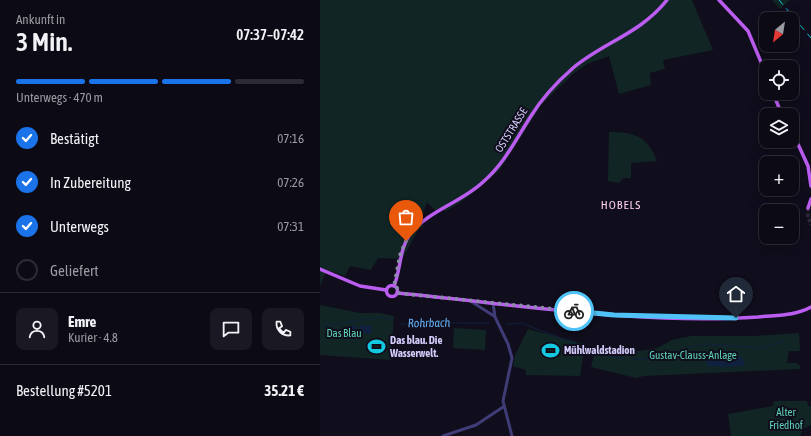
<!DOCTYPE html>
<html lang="de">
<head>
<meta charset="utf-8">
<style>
	:root { --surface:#0c0a15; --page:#1a1822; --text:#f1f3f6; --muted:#9a9aa0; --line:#2c2b34; --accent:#1a73e8 }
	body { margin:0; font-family:"Asap Condensed",sans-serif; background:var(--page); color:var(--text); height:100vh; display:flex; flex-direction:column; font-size:15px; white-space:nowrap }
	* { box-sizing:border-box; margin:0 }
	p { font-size:13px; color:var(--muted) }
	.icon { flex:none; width:22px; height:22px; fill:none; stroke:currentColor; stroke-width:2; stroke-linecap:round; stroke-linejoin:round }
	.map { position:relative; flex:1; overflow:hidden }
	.sheet { display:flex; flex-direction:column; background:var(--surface); width:320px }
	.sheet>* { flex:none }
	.needle { width:26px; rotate:210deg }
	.buttons { position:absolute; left:439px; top:12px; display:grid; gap:8px }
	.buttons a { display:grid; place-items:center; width:40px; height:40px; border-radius:8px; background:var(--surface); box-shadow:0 4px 16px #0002,0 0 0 1px var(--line); font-size:20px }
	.pin { position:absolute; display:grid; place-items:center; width:34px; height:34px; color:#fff; margin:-41px -17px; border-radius:50% 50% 50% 0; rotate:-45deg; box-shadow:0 0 4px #0007 }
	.pin .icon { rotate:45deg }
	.courier { position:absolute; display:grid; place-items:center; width:40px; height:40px; margin:-20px; border:3px solid #4fc3f7; border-radius:50%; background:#fff; color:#222; box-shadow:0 1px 5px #0007 }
	.summary em { font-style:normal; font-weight:600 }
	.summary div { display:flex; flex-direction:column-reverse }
	.summary { display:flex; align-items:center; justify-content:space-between; height:68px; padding:0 16px }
	h1 { font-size:26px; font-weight:600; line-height:30px }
	.bar { display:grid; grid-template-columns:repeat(4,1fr); gap:6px 4px; align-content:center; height:48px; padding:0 16px }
	.bar i { height:5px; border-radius:3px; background:var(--line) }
	.bar .active { background:var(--accent) }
	.bar p { grid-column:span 4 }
	.line { display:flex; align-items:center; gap:10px; padding:0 16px; border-top:1px solid var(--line) }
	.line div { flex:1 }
	.round { display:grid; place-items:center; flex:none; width:42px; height:42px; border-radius:8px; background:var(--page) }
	ol { padding:0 16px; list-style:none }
	li { display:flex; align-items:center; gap:12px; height:44px }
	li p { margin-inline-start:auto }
	li .icon { padding:4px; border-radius:50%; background:var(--accent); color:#fff; stroke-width:4 }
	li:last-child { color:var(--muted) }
	li i { width:22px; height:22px; border:2px solid var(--line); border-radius:50% }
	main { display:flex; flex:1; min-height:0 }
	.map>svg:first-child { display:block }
	.green { fill:#112525 }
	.water { fill:#0f213e }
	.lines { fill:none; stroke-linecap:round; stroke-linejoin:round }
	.stream { stroke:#0f213e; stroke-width:1 }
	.major-tunnel { stroke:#2d2a3d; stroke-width:3.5; stroke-dasharray:3.5 2; stroke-linecap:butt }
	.minor { stroke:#3f3c77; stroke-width:3 }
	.major { stroke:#bb5df1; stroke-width:3.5 }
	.rail { stroke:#13c9e0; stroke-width:1; stroke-dasharray:6 5; stroke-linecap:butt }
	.done { stroke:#8e89ad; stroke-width:4; stroke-dasharray:0 7.2 }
	.route { stroke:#4fc3f7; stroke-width:5 }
	.labels { text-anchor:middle; stroke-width:4; stroke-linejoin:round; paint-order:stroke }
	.street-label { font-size:11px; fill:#d2ccfb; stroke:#100d1c }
	.park-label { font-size:11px; fill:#5fd3b8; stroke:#100d1c }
	.poi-label { font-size:11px; font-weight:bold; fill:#d2ccfb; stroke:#100d1c; text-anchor:start }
	.neighbourhood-label { font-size:12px; letter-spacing:1px; fill:#fbceea; stroke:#100d1c }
	.water-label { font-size:12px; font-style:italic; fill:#63aef2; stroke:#100d1c }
</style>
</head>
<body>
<main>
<section class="sheet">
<div class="summary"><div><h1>3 Min.</h1><p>Ankunft in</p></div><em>07:37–07:42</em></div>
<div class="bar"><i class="active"></i><i class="active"></i><i class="active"></i><i></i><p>Unterwegs · 470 m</p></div>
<ol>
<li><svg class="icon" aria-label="check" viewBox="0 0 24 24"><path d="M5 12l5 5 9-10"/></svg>Bestätigt<p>07:16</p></li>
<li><svg class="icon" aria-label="check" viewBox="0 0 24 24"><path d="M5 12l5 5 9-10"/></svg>In Zubereitung<p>07:26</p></li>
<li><svg class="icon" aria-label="check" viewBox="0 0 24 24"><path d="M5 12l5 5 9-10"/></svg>Unterwegs<p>07:31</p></li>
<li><i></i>Geliefert</li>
</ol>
<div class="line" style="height:72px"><a class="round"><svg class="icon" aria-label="person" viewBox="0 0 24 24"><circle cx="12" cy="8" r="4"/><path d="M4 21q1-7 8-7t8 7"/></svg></a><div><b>Emre</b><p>Kurier · 4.8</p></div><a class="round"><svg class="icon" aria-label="chat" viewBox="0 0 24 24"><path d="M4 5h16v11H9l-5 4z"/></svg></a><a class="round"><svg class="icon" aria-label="phone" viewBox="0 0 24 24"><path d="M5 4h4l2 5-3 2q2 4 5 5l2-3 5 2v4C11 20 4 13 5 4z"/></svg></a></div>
<div class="line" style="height:52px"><div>Bestellung #5201</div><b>35.21 €</b></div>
</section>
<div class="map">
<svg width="491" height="436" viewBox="0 0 491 436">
	<rect width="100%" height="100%" fill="#100d1c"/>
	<!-- green -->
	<g class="green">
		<path d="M0 0H372L393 50 343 60 345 69 330 73 331 85 299 94 289 56 267 64 253 74 222 104 179 171 144 200 125 212 124 209 118 213 107 202 100 222 104 226 99 229 82 259 58 258 51 270 30 266 25 276 7 270 0 286Z"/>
		<path d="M452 0H470L460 9Z"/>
		<path d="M289 132C314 132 328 136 337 161L311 163V178H303L299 183 288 181Z"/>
		<path d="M0 305 40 313H60L74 316 71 360 0 355Z"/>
		<path d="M134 328 166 330 165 350 133 348Z"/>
		<path d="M208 329 265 344 260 376 206 375V370L193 366 195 355Z"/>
		<path d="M479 333 480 351H469L467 363H478V365H480V369L324 376 316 378 271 367 276 347 298 352V350L319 351 337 348 352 340 371 336H433Z"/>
		<path d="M454 401H487L488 406H491V425L483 429 480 436H411L408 414 453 406Z"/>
	</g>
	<!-- water -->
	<g class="water">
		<path d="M38 325 36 327 37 328V333L25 330 28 326Z"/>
		<path d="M40 325 52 326 51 334 39 333Z"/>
		<path d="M399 350 412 353 416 357H421L425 362 423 366 404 367 388 366 385 359 388 353Z"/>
	</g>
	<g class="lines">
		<!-- stream -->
		<g class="stream">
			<path d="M140 323H170"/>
			<path d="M80 324 138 323"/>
			<path d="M186 324 201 323 285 355 304 359"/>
			<path d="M3 326 60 317 72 319"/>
			<path d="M312 359H336L374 346 388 344 441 348 464 341"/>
		</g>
		<!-- major-tunnel -->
		<path class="major-tunnel" d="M488 208V216L491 225"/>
		<!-- minor -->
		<g class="minor">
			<path d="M152 302 174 316"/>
			<path d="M173 303 175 317 188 344 192 358 183 401 192 436"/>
			<path d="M123 436 156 425 183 407"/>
		</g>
		<!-- major -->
		<g class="major">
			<path d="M399 0 428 31 446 74"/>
			<path d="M453 93 462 115"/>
			<path d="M472 131 488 166 491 186"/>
			<path d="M488 208 491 199"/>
			<path d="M0 269 40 286 66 290"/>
			<circle cx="72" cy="291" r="5.5"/>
			<path d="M74 286C81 269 79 250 90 234 108 211 142 202 163 182 185 163 196 139 211 116 222 98 237 82 253 68 284 42 320 34 347 0"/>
			<path d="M77 293C195 304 319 325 438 317 456 315 475 316 491 307"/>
		</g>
		<!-- rail -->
		<path class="rail" d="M459 0 491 38"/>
	</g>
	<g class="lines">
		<!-- done -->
		<path class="done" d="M86 241 80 255 74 286 77 288V293L254 311"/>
		<!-- route -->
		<path class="route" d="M254 311 294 315 416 318"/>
	</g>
	<!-- icons -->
	<defs>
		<symbol id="stadium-bare" viewBox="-9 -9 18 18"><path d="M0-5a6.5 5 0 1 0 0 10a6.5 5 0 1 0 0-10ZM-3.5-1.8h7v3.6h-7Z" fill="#13c9e0" stroke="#100d1c" stroke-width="2.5" paint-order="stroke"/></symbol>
	</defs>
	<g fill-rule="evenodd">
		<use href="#stadium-bare" x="44" y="334" width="25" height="25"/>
		<use href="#stadium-bare" x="218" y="338" width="25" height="25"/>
	</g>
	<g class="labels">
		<!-- street labels -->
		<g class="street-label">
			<text transform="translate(191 130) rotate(-58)" y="4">OSTSTRASSE</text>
		</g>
		<!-- park labels -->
		<g class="park-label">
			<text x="24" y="337">Das Blau</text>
			<text x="373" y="359">Gustav-Clauss-Anlage</text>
			<text x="466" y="416">Alter<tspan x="466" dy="13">Friedhof</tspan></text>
		</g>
		<!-- poi labels -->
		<g class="poi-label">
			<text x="70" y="344">Das blau. Die<tspan x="70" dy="13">Wasserwelt.</tspan></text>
			<text x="244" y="354">Mühlwaldstadion</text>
		</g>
		<!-- neighbourhood labels -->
		<g class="neighbourhood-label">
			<text x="301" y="209">HOBELS</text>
		</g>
		<!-- water labels -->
		<g class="water-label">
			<text transform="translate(109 323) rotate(-1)" y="4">Rohrbach</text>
		</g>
	</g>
</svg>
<div class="buttons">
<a><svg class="needle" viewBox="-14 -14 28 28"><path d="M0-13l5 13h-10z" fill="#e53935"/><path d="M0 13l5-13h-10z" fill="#9a9aa0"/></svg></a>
<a><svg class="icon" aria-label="locate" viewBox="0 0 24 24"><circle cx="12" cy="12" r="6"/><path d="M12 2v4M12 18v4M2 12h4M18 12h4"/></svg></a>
<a><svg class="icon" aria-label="layers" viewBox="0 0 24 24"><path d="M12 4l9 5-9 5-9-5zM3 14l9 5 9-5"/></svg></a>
<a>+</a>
<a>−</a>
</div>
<div class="pin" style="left:86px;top:241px;background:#ea580c"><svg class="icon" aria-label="bag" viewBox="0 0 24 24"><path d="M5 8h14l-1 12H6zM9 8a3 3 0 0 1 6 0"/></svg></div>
<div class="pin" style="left:416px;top:318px;background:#1f2937"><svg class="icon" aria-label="home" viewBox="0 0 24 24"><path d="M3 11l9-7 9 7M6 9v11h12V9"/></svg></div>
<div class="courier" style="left:254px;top:311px"><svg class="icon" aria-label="bike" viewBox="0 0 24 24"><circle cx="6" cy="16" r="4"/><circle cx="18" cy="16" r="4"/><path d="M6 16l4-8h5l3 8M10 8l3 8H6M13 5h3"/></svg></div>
</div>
</main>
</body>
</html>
